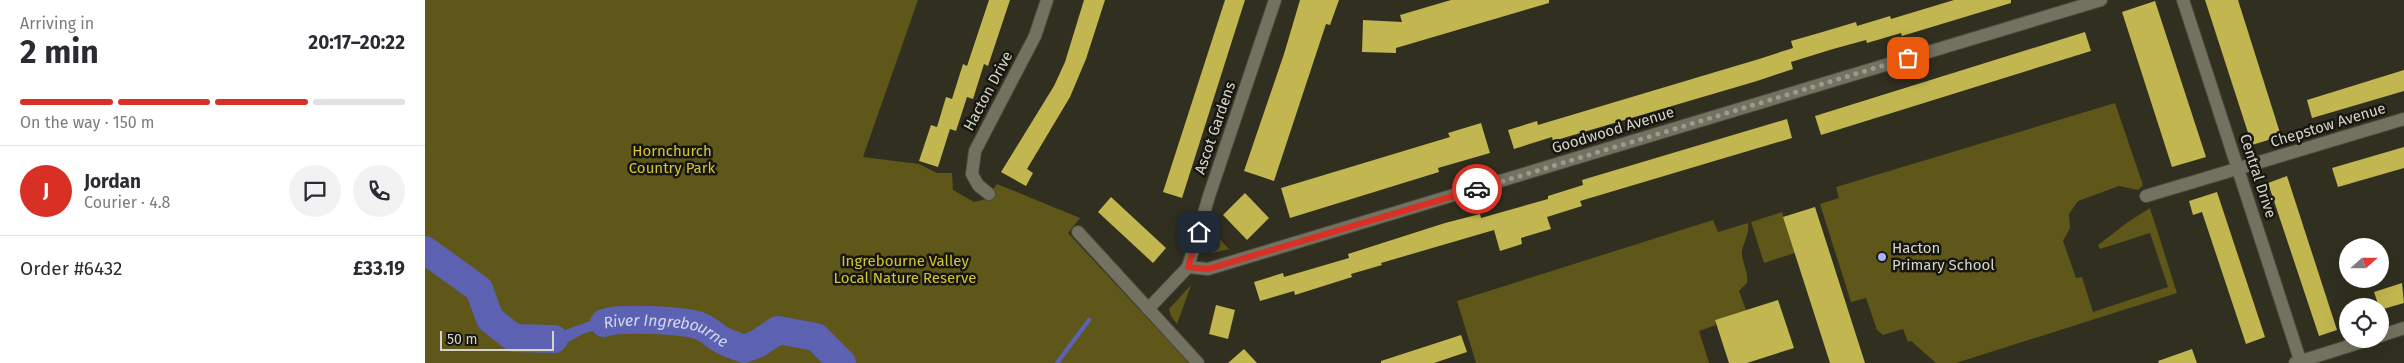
<!DOCTYPE html>
<html lang="en">
<head>
<meta charset="utf-8">
<style>
	:root { --surface:#fff; --page:#f2f2f3; --text:#2b2b33; --muted:#7c7c81; --line:#e1e1e2; --accent:#d93025 }
	body { margin:0; font-family:"Fira Sans",sans-serif; background:var(--page); color:var(--text); height:100vh; display:flex; flex-direction:column; font-size:19px; white-space:nowrap }
	* { box-sizing:border-box; margin:0 }
	p { font-size:16px; color:var(--muted) }
	.icon { flex:none; width:28px; height:28px; fill:none; stroke:currentColor; stroke-width:2; stroke-linecap:round; stroke-linejoin:round }
	.map { position:relative; flex:1; overflow:hidden }
	.side { display:flex; flex-direction:column; background:var(--surface); width:425px }
	.side>* { flex:none }
	.needle { width:32px; rotate:69deg }
	.buttons { position:absolute; left:1914px; top:238px; display:grid; gap:10px }
	.buttons a { display:grid; place-items:center; width:50px; height:50px; border-radius:50%; background:var(--surface); box-shadow:0 5px 20px #0002; font-size:25px }
	.scale { position:absolute; left:15px; bottom:12px; width:114px; box-sizing:border-box; padding-left:5px; border:2px solid #d4d4ca; border-top:0; font-size:14px; line-height:18px; white-space:nowrap; color:#d4d4ca; -webkit-text-stroke:4px #171710; paint-order:stroke }
	.pin { position:absolute; display:grid; place-items:center; width:42px; height:42px; color:#fff; margin:-21px; border-radius:10px; box-shadow:0 2px 8px #0006 }
	.courier { position:absolute; display:grid; place-items:center; width:50px; height:50px; margin:-25px; border:4px solid #d93025; border-radius:50%; background:#fff; color:#222; box-shadow:0 1px 6px #0007 }
	.head em { font-style:normal; font-weight:700 }
	.head div { display:flex; flex-direction:column-reverse }
	.head { display:flex; align-items:center; justify-content:space-between; height:85px; padding:0 20px }
	h1 { font-size:32px; font-weight:700; line-height:38px }
	.bar { display:grid; grid-template-columns:repeat(4,1fr); gap:8px 5px; align-content:center; height:60px; padding:0 20px }
	.bar i { height:6px; border-radius:4px; background:var(--line) }
	.bar .selected { background:var(--accent) }
	.bar p { grid-column:span 4 }
	.line { display:flex; align-items:center; gap:12px; padding:0 20px; border-top:1px solid var(--line) }
	.line div { flex:1 }
	.round { display:grid; place-items:center; flex:none; width:52px; height:52px; border-radius:26px; background:var(--page) }
	main { display:flex; flex:1; min-height:0 }
	.map>svg:first-child { display:block }
	.green { fill:#5e5719 }
	.water { fill:#5c61b1 }
	.lines { fill:none; stroke-linecap:round; stroke-linejoin:round }
	.stream { stroke:#5c61b1; stroke-width:4.5 }
	.river { stroke:#5c61b1; stroke-width:28 }
	.building { fill:#c1b64f }
	.minor-casing { stroke:#4d4c3e; stroke-width:14 }
	.minor { stroke:#737260; stroke-width:12 }
	.done { stroke:#9b9a8e; stroke-width:5; stroke-dasharray:0 9 }
	.route { stroke:#d93025; stroke-width:6 }
	.poi-dot { fill:#a8b0fc; stroke:#171710; stroke-width:2 }
	.labels { text-anchor:middle; stroke-width:5; stroke-linejoin:round; paint-order:stroke }
	.street-label { font-size:15px; fill:#d4d4ca; stroke:#171710 }
	.park-label { font-size:15px; fill:#d4c536; stroke:#171710 }
	.poi-label { font-size:15px; fill:#d4d4ca; stroke:#171710; text-anchor:start }
	.water-label { font-size:16px; font-style:italic; fill:#d2d6ec; stroke:#171710 }
</style>
</head>
<body>
<main>
<section class="side">
<div class="head"><div><h1>2 min</h1><p>Arriving in</p></div><em>20:17–20:22</em></div>
<div class="bar"><i class="selected"></i><i class="selected"></i><i class="selected"></i><i></i><p>On the way · 150 m</p></div>
<div class="line" style="height:90px"><b class="round" style="background:var(--accent);color:#fff">J</b><div><b>Jordan</b><p>Courier · 4.8</p></div><a class="round"><svg class="icon" aria-label="chat" viewBox="0 0 24 24"><path d="M4 5h16v11H9l-5 4z"/></svg></a><a class="round"><svg class="icon" aria-label="phone" viewBox="0 0 24 24"><path d="M5 4h4l2 5-3 2q2 4 5 5l2-3 5 2v4C11 20 4 13 5 4z"/></svg></a></div>
<div class="line" style="height:65px"><div>Order #6432</div><b>£33.19</b></div>
</section>
<div class="map">
<svg width="1979" height="363" viewBox="0 0 1979 363">
	<rect width="100%" height="100%" fill="#312f1f"/>
	<!-- green -->
	<g class="green">
		<path d="M0 0H493L438 157 494 164 512 173H527L528 190 549 202 561 199 572 184 655 218 643 233 764 363H0V251L6 253 54 289 65 319 89 338 135 339 132 333C122 333 98 334 90 331 74 324 69 307 62 294 57 286 8 245 0 242Z"/>
		<path d="M1690 103 1718 185 1713 190 1694 186 1653 201 1644 214 1645 228 1638 241 1651 278 1657 277 1668 312 1743 287 1725 233 1675 249 1673 245 1703 222 1725 208 1752 293 1531 363H1511L1486 341 1483 342 1478 329 1458 335 1452 330 1441 298 1426 302 1395 204 1414 198 1411 187Z"/>
		<path d="M1357 212 1370 253 1339 263 1326 222Z"/>
		<path d="M1288 220 1293 232 1323 223C1325 233 1319 241 1317 251 1316 262 1324 271 1322 283L1314 291 1321 310 1290 320 1291 325 1274 331 1284 363H1051L1032 301Z"/>
		<path d="M786 230 804 249 788 253 783 252 780 244Z"/>
		<path d="M766 285 752 324 746 316 744 309Z"/>
	</g>
	<!-- water -->
	<path class="water" d="M0 242 8 245 20 258 57 287 69 312 90 331 132 333 184 314 198 313 216 317 215 327 189 324 158 334 136 346H102L65 319 54 289 6 253 0 251Z"/>
	<g class="lines">
		<!-- stream -->
		<path class="stream" d="M632 363 664 320"/>
		<!-- river -->
		<g class="river">
			<path d="M0 250 54 289 65 319 89 338 129 339"/>
			<path id="s1" d="M179 323C193 317 259 320 275 326 283 329 290 336 297 340 304 344 312 346 319 349L332 344 353 330 391 337 417 363"/>
		</g>
	</g>
	<!-- building -->
	<g class="building">
		<path d="M564 0H585L563 66 559 64 548 99 542 97 531 131 525 129 513 167 494 161 506 125 512 127 521 97 527 99 538 64 542 66Z"/>
		<path d="M659 0H680L661 59 645 97 602 169 608 173 601 186 576 172 629 86 640 62Z"/>
		<path d="M800 0H820L757 198 738 192Z"/>
		<path d="M875 0H914L905 25 901 24 849 181 819 171 859 54Z"/>
		<path d="M1026 0H1124V3L971 48V53L937 52 938 20 977 22 975 15Z"/>
		<path d="M1529 0H1586V3L1477 36 1476 33 1442 43 1441 40 1408 49 1366 62 1368 69 1332 81 1128 141 1127 137 1089 149 1083 130 1112 121 1113 125 1334 59 1368 48 1366 41 1394 33 1431 22 1432 26 1465 16 1466 19Z"/>
		<path d="M1780 0H1813L1856 136 1827 145Z"/>
		<path d="M1730 1 1781 157 1747 167 1697 12Z"/>
		<path d="M1660 32 1666 51 1396 135 1390 116Z"/>
		<path d="M1979 70V91L1887 118 1882 100Z"/>
		<path d="M1362 119 1367 138 1155 201 1157 206 1122 217 1126 229 1096 238 1097 244 1075 251 1069 230 956 263 957 265 926 274 927 277 870 295 869 291 835 301 829 282 858 273 859 277 924 258 923 254 1020 223 1055 214 1056 218 1123 199V196L1158 185 1157 180Z"/>
		<path d="M1056 123 1065 153 1013 168 1014 172 865 218 856 188 1025 137 1023 133Z"/>
		<path d="M1979 147V168L1913 187 1907 168Z"/>
		<path d="M1862 176 1912 330 1894 336 1843 183Z"/>
		<path d="M1792 192 1840 337 1821 344 1777 212 1768 215 1764 201Z"/>
		<path d="M820 193 844 218 822 240 798 215Z"/>
		<path d="M686 197 741 248 728 263 673 212Z"/>
		<path d="M1390 207 1440 363H1405L1388 310 1358 217Z"/>
		<path d="M1977 283 1979 303 1955 310 1949 292Z"/>
		<path d="M1353 300 1369 348 1322 363H1304L1290 320Z"/>
		<path d="M791 305 810 310 803 339 784 334Z"/>
		<path d="M1036 335 1042 352 1009 363H956V361Z"/>
		<path d="M819 349 832 363H803Z"/>
		<path d="M1767 349 1772 363H1734L1733 361Z"/>
	</g>
	<g class="lines">
		<defs>
			<g id="minor">
				<path d="M1758 0 1876 363"/>
				<path d="M564 194 553 185 547 174 550 151 610 36 622 0"/>
				<path d="M1721 196 1979 119"/>
				<path d="M653 232 773 363"/>
				<path d="M763 267 783 269 1676 0"/>
				<path d="M723 309 763 267 784 196 850 0"/>
				<path d="M1955 336 1979 328"/>
				<path d="M1870 363 1946 339"/>
			</g>
		</defs>
		<!-- minor casing -->
		<use href="#minor" class="minor-casing"/>
		<!-- minor -->
		<use href="#minor" class="minor"/>
	</g>
	<g class="lines">
		<!-- done -->
		<path class="done" d="M1052 189 1483 58"/>
		<!-- route -->
		<path class="route" d="M774 232 763 267 783 269 1052 189"/>
	</g>
	<!-- markers -->
	<circle class="poi-dot" cx="1457" cy="257" r="5"/>
	<g class="labels">
		<!-- street labels -->
		<g class="street-label">
			<text transform="translate(563 91) rotate(-62)" y="5">Hacton Drive</text>
			<text transform="translate(1903 125) rotate(-17)" y="5">Chepstow Avenue</text>
			<text transform="translate(790 128) rotate(-71)" y="5">Ascot Gardens</text>
			<text transform="translate(1188 130) rotate(-17)" y="5">Goodwood Avenue</text>
			<text transform="translate(1833 176) rotate(72)" y="5">Central Drive</text>
		</g>
		<!-- park labels -->
		<g class="park-label">
			<text x="247" y="156">Hornchurch<tspan x="247" dy="17">Country Park</tspan></text>
			<text x="480" y="266">Ingrebourne Valley<tspan x="480" dy="17">Local Nature Reserve</tspan></text>
		</g>
		<!-- poi labels -->
		<g class="poi-label">
			<text x="1467" y="253">Hacton<tspan x="1467" dy="17">Primary School</tspan></text>
		</g>
		<!-- water labels -->
		<g class="water-label">
			<text dy="6" stroke="none"><textPath href="#s1" startOffset="64">River Ingrebourne</textPath></text>
		</g>
	</g>
</svg>
<div class="buttons">
<a><svg class="needle" viewBox="-14 -14 28 28"><path d="M0-13l5 13h-10z" fill="#e53935"/><path d="M0 13l5-13h-10z" fill="#7c7c81"/></svg></a>
<a><svg class="icon" aria-label="locate" viewBox="0 0 24 24"><circle cx="12" cy="12" r="6"/><path d="M12 2v4M12 18v4M2 12h4M18 12h4"/></svg></a>
</div>
<div class="scale">50 m</div>
<div class="pin" style="left:1483px;top:58px;background:#ea580c"><svg class="icon" aria-label="bag" viewBox="0 0 24 24"><path d="M5 8h14l-1 12H6zM9 8a3 3 0 0 1 6 0"/></svg></div>
<div class="pin" style="left:774px;top:232px;background:#1f2937"><svg class="icon" aria-label="home" viewBox="0 0 24 24"><path d="M3 11l9-7 9 7M6 9v11h12V9"/></svg></div>
<div class="courier" style="left:1052px;top:189px"><svg class="icon" aria-label="car" viewBox="0 0 24 24"><path d="M5 17H2v-5l4-1 3-4h7l3 4 3 1v5h-3M9 17h6M6 11h13"/><circle cx="7" cy="17" r="2"/><circle cx="17" cy="17" r="2"/></svg></div>
</div>
</main>
</body>
</html>
